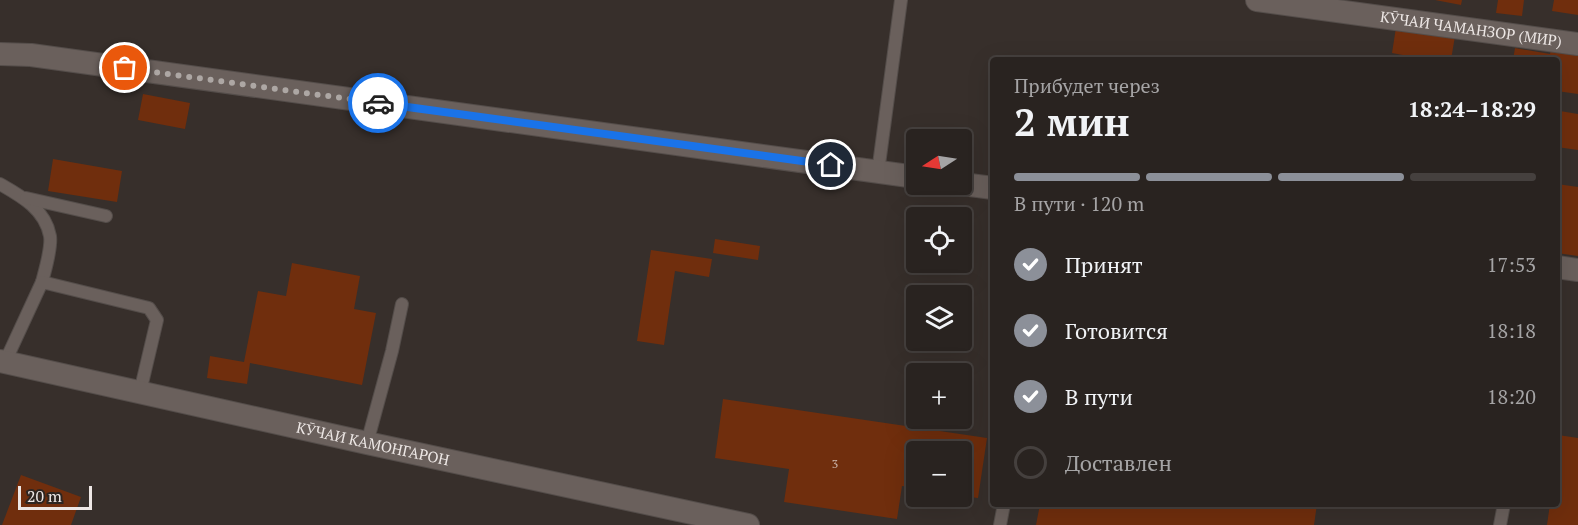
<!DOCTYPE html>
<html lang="ru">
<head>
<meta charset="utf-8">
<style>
	:root { --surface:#292320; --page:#312b29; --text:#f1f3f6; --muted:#a5a4a5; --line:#45403e; --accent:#8c9099 }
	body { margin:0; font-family:"PT Serif",serif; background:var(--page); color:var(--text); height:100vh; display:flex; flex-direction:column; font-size:22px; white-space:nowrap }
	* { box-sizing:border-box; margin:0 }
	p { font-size:20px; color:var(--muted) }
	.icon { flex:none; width:33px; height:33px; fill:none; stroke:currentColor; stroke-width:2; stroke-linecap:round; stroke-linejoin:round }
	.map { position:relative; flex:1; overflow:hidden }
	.panel { position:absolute; left:990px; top:57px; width:570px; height:450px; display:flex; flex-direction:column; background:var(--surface); border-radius:6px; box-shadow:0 6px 24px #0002,0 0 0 2px var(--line) }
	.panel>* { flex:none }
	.needle { width:39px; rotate:258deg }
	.controls { position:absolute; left:906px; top:129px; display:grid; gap:12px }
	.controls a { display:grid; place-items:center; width:66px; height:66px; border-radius:6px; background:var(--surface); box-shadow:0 6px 24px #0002,0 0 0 2px var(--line); font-size:30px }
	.scale { position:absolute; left:18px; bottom:15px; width:74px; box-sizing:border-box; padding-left:6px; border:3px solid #ede7e5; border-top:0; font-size:16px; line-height:21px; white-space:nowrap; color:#ede7e5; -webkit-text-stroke:4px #2d2521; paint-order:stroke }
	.pin { position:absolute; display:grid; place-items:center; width:51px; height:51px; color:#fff; margin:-26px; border:3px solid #fff; border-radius:50%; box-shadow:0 2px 6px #0007 }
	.courier { position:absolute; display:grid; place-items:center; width:60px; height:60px; margin:-30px; border:4px solid #1a73e8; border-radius:50%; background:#fff; color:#222; box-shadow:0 2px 8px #0007 }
	.headline em { font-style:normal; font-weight:700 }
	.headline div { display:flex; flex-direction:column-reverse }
	.headline { display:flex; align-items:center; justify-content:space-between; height:102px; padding:0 24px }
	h1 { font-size:39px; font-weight:700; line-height:45px }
	.bar { display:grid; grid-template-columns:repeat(4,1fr); gap:9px 6px; align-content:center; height:72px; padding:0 24px }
	.bar i { height:8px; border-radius:4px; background:var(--line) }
	.bar .active { background:var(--accent) }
	.bar p { grid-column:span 4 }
	ol { padding:0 24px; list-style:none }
	li { display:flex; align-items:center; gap:18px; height:66px }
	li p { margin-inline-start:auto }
	li .icon { padding:6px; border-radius:50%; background:var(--accent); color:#fff; stroke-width:4 }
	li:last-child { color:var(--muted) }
	li i { width:33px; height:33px; border:3px solid var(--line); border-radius:50% }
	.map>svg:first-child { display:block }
	.building { fill:#702e0d }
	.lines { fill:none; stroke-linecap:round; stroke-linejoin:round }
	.lane-casing { stroke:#544d4a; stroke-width:14 }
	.street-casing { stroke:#544d4a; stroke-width:24 }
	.lane { stroke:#6a605c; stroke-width:12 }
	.street { stroke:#6a605c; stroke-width:22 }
	.done { stroke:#ada7a4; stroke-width:6; stroke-dasharray:0 10.8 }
	.route { stroke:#1a73e8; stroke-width:8 }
	.labels { text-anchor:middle; stroke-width:5; stroke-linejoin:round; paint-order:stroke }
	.number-label { font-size:12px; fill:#ceb9af }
	.street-label { font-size:15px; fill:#ede7e5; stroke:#2d2521 }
</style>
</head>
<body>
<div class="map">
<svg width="1578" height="525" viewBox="0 0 1578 525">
	<rect width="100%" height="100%" fill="#372f2b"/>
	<!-- building -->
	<g class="building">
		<path d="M1435 0H1462L1461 5Z"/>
		<path d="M1498 0H1524L1522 16 1496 13Z"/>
		<path d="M1554 0H1578V15L1552 11Z"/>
		<path d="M1397 21 1456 30 1451 60H1429L1392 53Z"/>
		<path d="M1552 43 1578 47V94L1557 91V60H1513L1515 48 1550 54Z"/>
		<path d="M143 94 190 103 185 129 138 120Z"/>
		<path d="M1560 111 1578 114V150L1557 147V127Z"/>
		<path d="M53 159 122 171 117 202 48 191Z"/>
		<path d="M1557 184 1578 187V256L1557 253Z"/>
		<path d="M715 239 760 246 758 260 713 253Z"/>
		<path d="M651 250 712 259 709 277 675 271 664 345 637 341Z"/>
		<path d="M292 263 360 276 354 309 376 313 362 385 250 363 247 384 207 378 210 356 244 362 258 291 286 296Z"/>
		<path d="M723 399 987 438 978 498 962 496V452H916V488L902 486 897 519 784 502 789 469 715 458Z"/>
		<path d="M1558 435 1578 438V525H1547L1550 504H1557Z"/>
		<path d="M21 475 81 497 71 525H2Z"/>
		<path d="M1040 504H1317L1314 525H1036Z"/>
	</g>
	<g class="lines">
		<defs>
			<g id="lane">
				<path d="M878 172 901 0"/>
				<path d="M0 184C21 196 45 209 50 236 52 248 45 270 42 282"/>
				<path d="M26 198 106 216"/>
				<path d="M5 362 42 282 149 308 157 320 140 392"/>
				<path d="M367 443 392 351 402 304"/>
				<path d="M1000 525 1004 504"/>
				<path d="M1500 525 1504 504"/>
			</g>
			<g id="street">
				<path id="s1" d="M1257 0 1578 44"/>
				<path d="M0 54 31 55 916 177"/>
				<path d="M962 184 993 188"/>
				<path d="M1557 267 1578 270"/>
				<path id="s2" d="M0 361 367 443 748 525"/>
			</g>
		</defs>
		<!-- lane casing -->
		<use href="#lane" class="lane-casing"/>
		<!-- street casing -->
		<use href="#street" class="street-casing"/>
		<!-- lane -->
		<use href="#lane" class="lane"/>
		<!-- street -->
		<use href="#street" class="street"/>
	</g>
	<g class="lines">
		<!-- done -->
		<path class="done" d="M125 68 378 103"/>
		<!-- route -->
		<path class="route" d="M378 103 831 165"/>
	</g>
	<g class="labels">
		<!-- number labels -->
		<g class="number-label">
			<text x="835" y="468">3</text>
		</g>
		<!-- street labels -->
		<g class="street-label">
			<text dy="5" stroke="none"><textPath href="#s1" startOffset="216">КӮЧАИ ЧАМАНЗОР (МИР)</textPath></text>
			<text dy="5" stroke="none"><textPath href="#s2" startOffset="382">КӮЧАИ КАМОНГАРОН</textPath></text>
		</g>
	</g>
</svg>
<div class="controls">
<a><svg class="needle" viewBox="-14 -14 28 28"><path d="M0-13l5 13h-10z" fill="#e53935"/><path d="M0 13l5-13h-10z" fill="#a5a4a5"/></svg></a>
<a><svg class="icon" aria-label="locate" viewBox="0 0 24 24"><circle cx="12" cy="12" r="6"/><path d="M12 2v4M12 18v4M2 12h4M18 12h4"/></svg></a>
<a><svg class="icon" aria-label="layers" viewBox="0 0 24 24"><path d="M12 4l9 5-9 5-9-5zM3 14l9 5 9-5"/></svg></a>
<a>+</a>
<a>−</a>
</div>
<div class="scale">20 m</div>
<div class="pin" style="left:125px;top:68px;background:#ea580c"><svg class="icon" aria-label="bag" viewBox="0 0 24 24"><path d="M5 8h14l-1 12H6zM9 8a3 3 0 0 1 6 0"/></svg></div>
<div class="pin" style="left:831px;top:165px;background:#1f2937"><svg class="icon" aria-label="home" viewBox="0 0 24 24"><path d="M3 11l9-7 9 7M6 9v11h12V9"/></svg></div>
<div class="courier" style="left:378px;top:103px"><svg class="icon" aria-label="car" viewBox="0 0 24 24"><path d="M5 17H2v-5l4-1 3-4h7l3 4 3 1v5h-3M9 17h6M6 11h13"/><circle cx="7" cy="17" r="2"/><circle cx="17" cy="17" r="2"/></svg></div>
<section class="panel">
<div class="headline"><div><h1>2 мин</h1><p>Прибудет через</p></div><em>18:24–18:29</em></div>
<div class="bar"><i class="active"></i><i class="active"></i><i class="active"></i><i></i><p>В пути · 120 m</p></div>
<ol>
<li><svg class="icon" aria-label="check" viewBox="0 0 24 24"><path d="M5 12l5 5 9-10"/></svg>Принят<p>17:53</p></li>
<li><svg class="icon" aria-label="check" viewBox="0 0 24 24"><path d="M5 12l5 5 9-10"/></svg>Готовится<p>18:18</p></li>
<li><svg class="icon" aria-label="check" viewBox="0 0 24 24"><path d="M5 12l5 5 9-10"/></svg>В пути<p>18:20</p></li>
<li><i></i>Доставлен</li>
</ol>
</section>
</div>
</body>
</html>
